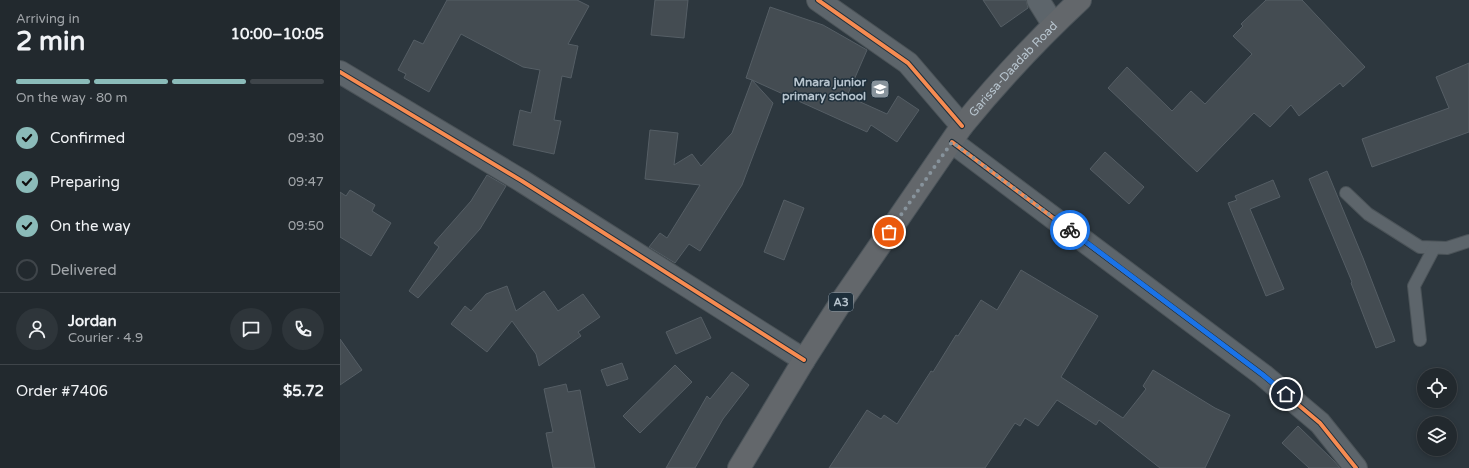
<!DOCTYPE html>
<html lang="en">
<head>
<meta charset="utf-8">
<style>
	:root { --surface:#22292e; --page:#2e353a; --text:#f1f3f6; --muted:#a2a6aa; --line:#3f454a; --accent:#8bbbb9 }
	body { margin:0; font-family:"Varela Round",sans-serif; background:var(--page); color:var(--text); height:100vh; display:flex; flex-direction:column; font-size:15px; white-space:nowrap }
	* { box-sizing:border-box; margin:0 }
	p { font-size:13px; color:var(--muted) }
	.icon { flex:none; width:22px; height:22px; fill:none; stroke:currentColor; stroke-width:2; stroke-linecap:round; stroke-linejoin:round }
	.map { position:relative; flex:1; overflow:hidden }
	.drawer { display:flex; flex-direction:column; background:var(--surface); width:340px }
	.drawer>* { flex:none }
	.tools { position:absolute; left:1077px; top:368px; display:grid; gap:8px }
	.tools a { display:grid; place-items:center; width:40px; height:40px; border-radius:50%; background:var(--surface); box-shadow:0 2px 6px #0003,0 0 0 1px var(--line); font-size:20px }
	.pin { position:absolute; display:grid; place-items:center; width:34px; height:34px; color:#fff; margin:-17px; border:2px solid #fff; border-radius:50%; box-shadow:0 1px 4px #0007 }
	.courier { position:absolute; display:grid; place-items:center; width:40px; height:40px; margin:-20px; border:3px solid #1a73e8; border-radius:50%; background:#fff; color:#222; box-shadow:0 1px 5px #0007 }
	.headline em { font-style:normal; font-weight:800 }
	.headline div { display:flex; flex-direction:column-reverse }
	.headline { display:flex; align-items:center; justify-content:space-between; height:68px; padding:0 16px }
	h1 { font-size:26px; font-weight:800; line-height:30px }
	.bar { display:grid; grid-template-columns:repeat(4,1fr); gap:6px 4px; align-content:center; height:48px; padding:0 16px }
	.bar i { height:5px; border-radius:3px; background:var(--line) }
	.bar .current { background:var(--accent) }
	.bar p { grid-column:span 4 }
	.line { display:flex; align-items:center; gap:10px; padding:0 16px; border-top:1px solid var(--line) }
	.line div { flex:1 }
	.round { display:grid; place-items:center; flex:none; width:42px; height:42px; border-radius:21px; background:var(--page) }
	ol { padding:0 16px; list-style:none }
	li { display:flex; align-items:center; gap:12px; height:44px }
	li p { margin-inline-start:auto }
	li .icon { padding:4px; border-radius:50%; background:var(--accent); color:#111; stroke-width:4 }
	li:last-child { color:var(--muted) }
	li i { width:22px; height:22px; border:2px solid var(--line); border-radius:50% }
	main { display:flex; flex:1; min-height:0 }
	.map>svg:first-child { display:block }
	.building { fill:#444c52; stroke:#555e65 }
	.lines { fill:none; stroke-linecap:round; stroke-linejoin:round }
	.lane-casing { stroke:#4b5358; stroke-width:14 }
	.street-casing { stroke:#4b5358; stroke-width:24 }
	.highway-casing { stroke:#4a5359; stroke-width:24 }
	.lane { stroke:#5d656b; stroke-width:12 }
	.street { stroke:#5d656b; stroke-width:22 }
	.highway { stroke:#63676b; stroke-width:22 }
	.cycleway-casing { stroke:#1e2f3b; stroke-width:6 }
	.cycleway { stroke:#f68b52; stroke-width:4 }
	.done { stroke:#87939c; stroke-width:4; stroke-dasharray:0 7.2 }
	.route { stroke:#1a73e8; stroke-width:5 }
	.labels { text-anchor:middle; stroke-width:3; stroke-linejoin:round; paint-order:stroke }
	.shield { fill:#1e2f3b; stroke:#8997a2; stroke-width:1 }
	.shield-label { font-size:11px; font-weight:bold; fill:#b7c4ce }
	.street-label { font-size:12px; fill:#b7c4ce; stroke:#1e2f3b }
	.poi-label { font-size:12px; font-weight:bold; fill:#b7c4ce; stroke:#1e2f3b; text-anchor:end }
</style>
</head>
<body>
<main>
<section class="drawer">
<div class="headline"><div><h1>2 min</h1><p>Arriving in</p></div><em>10:00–10:05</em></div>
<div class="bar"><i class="current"></i><i class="current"></i><i class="current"></i><i></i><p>On the way · 80 m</p></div>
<ol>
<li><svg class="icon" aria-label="check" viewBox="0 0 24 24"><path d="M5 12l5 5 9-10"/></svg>Confirmed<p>09:30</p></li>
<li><svg class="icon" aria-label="check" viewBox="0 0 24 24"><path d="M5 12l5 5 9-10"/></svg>Preparing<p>09:47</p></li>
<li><svg class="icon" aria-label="check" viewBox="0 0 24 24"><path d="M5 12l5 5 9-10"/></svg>On the way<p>09:50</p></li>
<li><i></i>Delivered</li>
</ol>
<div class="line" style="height:72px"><a class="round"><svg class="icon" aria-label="person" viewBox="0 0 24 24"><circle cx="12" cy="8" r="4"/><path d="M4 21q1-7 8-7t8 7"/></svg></a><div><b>Jordan</b><p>Courier · 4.9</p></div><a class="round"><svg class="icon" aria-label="chat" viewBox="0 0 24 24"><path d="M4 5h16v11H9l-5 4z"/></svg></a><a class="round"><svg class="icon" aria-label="phone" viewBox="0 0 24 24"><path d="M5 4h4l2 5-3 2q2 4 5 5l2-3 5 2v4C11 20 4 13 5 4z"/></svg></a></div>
<div class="line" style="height:52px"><div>Order #7406</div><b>$5.72</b></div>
</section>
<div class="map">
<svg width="1129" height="468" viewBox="0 0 1129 468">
	<rect width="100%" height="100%" fill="#2d373e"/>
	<!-- building -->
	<g class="building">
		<path d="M107 0H237L249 6 228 44 238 46 231 78 222 76 214 120 221 121 214 154 173 145 180 110 191 113 200 70 183 67 121 34 89 92 64 78 66 74 58 70 74 40 83 44Z"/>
		<path d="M315 0H348L344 38 311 35Z"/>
		<path d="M643 0H686L688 8 661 27Z"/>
		<path d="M926 0H962L1025 67 1003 87 1000 83 959 116 951 105 930 127 914 113 857 172 768 88 787 67 832 111 851 91 865 104 912 54 893 36 903 26 901 24Z"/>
		<path d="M430 7 483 25 527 50 507 96 547 114 558 96 579 110 557 142 531 125 527 132 412 80 433 103 402 185 360 251 349 244 335 263 309 247 320 233 327 238 360 185 305 179 310 130 338 133 334 165 352 154 361 166 392 133 412 80 406 78Z"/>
		<path d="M1129 63V132L1032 167 1022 139 1109 108 1096 77Z"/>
		<path d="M765 152 804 187 789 204 750 169Z"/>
		<path d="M987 171 1023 258 1055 341 1036 348 1011 283 1012 282 969 179Z"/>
		<path d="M147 175 166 186 140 229 78 298 69 291 99 247 94 243 131 201Z"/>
		<path d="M933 180 940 197 910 209 944 289 926 296 888 203 897 200 895 196Z"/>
		<path d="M10 190 35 205 32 211 51 223 31 256 0 237V192L6 196Z"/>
		<path d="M444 200 464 208 444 260 424 252Z"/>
		<path d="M681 270 758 316 721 377 783 418 806 389 803 386 813 370 875 408 890 415 865 468H820L759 420 756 425 717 400 698 426 685 418 680 426 675 423 645 468H489L527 410 541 419 544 415 557 424 591 371 593 372 616 335 618 336 641 300 657 310Z"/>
		<path d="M167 286 176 311 204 291 218 311 243 294 260 317 238 332 241 336 199 366 196 354 172 321 147 352 111 324 125 306 131 311 146 294Z"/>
		<path d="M361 317 371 338 336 354 326 332Z"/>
		<path d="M0 339 22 370 0 385Z"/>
		<path d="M282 363 288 379 267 386 261 370Z"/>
		<path d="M335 365 352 382 300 433 283 416Z"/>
		<path d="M392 372 409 385 383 419 355 468H326L367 396 370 399Z"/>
		<path d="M226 384 228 392 240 390 255 468H213L206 433 213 432 204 389Z"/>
		<path d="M958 426 994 461 1000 468H969L942 443Z"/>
	</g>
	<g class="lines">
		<defs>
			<g id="lane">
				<path d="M1006 193 1028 214 1080 247 1107 248 1129 241"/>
				<path d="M1080 340 1074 286 1094 248"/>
			</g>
			<g id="street">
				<path d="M478 0 568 63 622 126"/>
				<path d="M698 0 713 24"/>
				<path d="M0 72 182 181 464 360"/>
				<path d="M612 142 923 375 980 423 1016 468"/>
			</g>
			<g id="highway">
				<path id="s1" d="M399 468 464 360 505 296 622 126C658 82 698 39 740 0"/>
			</g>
		</defs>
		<!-- lane casing -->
		<use href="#lane" class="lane-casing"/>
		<!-- street casing -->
		<use href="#street" class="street-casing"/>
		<!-- highway casing -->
		<use href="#highway" class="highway-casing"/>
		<!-- lane -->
		<use href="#lane" class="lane"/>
		<!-- street -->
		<use href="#street" class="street"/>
		<!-- highway -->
		<use href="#highway" class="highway"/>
		<defs>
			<g id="cycleway">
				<path d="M478 0 568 63 622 126"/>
				<path d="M0 72 182 181 464 360"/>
				<path d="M612 142 923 375 980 423 1016 468"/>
			</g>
		</defs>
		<!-- cycleway casing -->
		<use href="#cycleway" class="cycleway-casing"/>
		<!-- cycleway -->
		<use href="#cycleway" class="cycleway"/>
	</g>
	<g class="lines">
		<!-- done -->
		<path class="done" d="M549 232 612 142 730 230"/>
		<!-- route -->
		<path class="route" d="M730 230 923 375 946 394"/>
	</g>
	<!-- icons -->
	<defs>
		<symbol id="school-square" viewBox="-11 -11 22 22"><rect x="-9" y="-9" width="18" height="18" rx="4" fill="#87939c" stroke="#1e2f3b"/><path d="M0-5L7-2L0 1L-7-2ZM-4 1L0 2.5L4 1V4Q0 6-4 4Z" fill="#fff"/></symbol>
	</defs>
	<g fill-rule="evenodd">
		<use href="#school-square" x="529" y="78" width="22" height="22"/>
	</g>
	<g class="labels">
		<!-- shield labels -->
		<rect class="shield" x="489" y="293" width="24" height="18" rx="3"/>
		<g class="shield-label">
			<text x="501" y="306">A3</text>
		</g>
		<!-- street labels -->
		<g class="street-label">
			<text dy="4" stroke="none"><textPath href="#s1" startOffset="485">Garissa-Daadab Road</textPath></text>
		</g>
		<!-- poi labels -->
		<g class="poi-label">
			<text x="526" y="86">Mnara junior<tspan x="526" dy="14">primary school</tspan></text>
		</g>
	</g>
</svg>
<div class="tools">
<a><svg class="icon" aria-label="locate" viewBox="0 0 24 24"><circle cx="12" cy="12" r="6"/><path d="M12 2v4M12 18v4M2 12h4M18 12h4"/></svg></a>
<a><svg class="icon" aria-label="layers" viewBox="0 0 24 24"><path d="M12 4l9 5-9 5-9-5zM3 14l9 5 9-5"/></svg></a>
</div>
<div class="pin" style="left:549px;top:232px;background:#ea580c"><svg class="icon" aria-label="bag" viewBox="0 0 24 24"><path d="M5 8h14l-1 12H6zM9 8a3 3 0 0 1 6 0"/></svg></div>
<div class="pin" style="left:946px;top:394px;background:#1f2937"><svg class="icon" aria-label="home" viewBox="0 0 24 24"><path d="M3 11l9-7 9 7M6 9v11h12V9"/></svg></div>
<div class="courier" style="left:730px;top:230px"><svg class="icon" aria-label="bike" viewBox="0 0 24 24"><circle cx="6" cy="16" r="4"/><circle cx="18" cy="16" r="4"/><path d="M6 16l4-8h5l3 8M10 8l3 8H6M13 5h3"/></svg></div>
</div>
</main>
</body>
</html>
